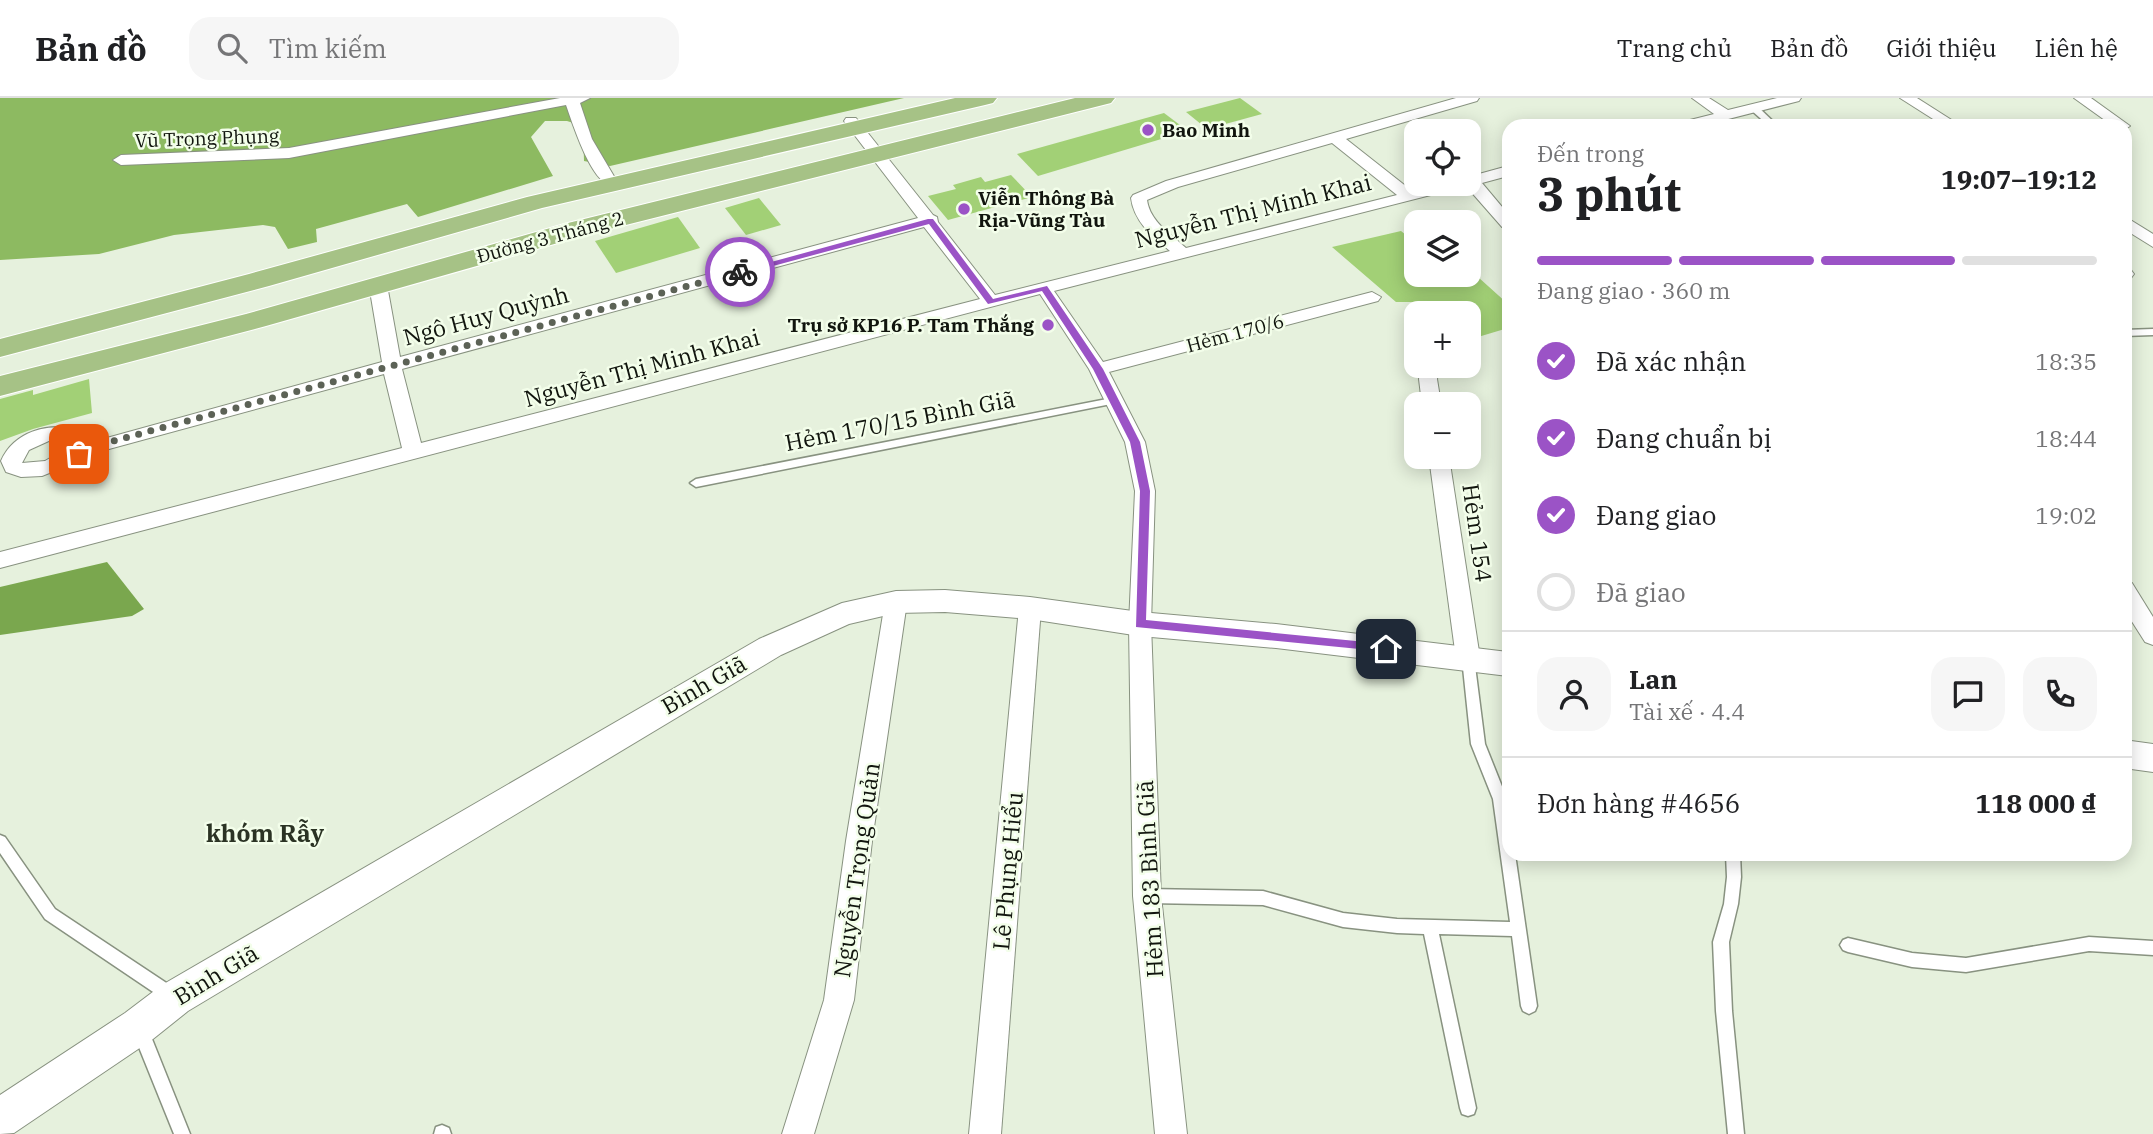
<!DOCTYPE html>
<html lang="vi">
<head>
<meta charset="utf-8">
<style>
	:root { --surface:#fff; --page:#f6f6f6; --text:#202124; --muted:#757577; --line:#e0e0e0; --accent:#9b53c6 }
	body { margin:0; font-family:"IBM Plex Serif",serif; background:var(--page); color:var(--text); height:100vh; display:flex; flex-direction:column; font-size:26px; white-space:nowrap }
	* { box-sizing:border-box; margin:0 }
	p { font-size:23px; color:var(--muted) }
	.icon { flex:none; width:38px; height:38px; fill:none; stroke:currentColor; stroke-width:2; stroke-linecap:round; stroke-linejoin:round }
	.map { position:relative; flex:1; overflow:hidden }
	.details { position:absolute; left:1502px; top:21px; width:630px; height:742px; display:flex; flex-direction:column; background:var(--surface); border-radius:21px; box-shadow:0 4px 18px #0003 }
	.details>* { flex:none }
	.buttons { position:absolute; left:1404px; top:21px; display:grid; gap:14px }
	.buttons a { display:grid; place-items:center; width:77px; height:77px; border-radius:14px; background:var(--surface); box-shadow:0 4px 18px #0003; font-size:35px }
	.pin { position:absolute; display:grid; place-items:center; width:60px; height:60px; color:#fff; margin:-30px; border-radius:14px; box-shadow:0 4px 10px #0006 }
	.courier { position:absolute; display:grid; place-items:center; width:70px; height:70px; margin:-35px; border:5px solid #9b53c6; border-radius:50%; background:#fff; color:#222; box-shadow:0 2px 9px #0007 }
	.summary em { font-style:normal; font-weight:800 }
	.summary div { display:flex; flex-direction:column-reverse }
	.summary { display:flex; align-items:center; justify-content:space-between; height:119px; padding:0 35px }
	h1 { font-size:46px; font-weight:800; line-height:52px }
	.bar { display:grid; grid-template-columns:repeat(4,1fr); gap:10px 7px; align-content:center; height:84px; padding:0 35px }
	.bar i { height:9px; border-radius:5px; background:var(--line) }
	.bar .current { background:var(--accent) }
	.bar p { grid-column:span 4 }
	.line { display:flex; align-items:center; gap:18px; padding:0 35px; border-top:2px solid var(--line) }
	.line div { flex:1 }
	.round { display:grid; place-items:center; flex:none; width:74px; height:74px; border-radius:21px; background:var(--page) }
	ol { padding:0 35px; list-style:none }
	li { display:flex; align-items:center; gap:21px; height:77px }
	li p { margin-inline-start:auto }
	li .icon { padding:7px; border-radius:50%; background:var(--accent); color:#fff; stroke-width:4 }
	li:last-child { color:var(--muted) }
	li i { width:38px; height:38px; border:4px solid var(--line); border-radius:50% }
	header { display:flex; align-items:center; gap:42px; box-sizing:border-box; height:98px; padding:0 35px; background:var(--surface); border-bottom:2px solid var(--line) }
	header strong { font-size:33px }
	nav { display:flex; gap:38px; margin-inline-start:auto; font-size:24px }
	.search { width:490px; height:63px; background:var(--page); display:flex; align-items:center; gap:18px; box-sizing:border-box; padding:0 24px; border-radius:21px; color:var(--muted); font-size:26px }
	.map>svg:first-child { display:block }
	.forest { fill:#8dba61 }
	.water { fill:#7aa74e }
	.building { fill:#a2d076 }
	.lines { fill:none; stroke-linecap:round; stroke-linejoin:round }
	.service-casing { stroke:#889280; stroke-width:3 }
	.minor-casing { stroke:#889280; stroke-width:2 }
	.tertiary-casing { stroke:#889280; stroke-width:2 }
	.primary-casing { stroke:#fff; stroke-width:2 }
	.service { fill:#fff; fill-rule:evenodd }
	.minor { fill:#fff; fill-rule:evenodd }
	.tertiary { fill:#fff; fill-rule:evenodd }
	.primary { fill:#a6c286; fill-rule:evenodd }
	.route { fill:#9b53c6 }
	.done { stroke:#5c6256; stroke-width:7; stroke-dasharray:0 12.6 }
	.poi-dot { fill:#9b53c6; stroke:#f3feea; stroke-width:2.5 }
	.labels { text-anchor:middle; stroke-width:5; stroke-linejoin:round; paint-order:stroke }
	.far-poi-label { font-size:19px; font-weight:bold; fill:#11150e; stroke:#f3feea; text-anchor:start }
	.far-street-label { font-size:19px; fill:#11150e; stroke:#f3feea }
	.street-label { font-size:23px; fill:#11150e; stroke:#f3feea }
	.neighbourhood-label { font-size:24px; font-weight:bold; fill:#2b3324; stroke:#f3feea }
</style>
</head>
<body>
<header>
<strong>Bản đồ</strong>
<div class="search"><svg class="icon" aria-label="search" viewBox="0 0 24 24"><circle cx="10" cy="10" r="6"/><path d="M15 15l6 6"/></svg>Tìm kiếm</div>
<nav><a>Trang chủ</a><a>Bản đồ</a><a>Giới thiệu</a><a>Liên hệ</a></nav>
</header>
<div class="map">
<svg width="2153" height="1036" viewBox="0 0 2153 1036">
	<rect width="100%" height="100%" fill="#e6f1dd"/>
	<!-- forest -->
	<path class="forest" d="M0 0H904L610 68 584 63 583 28 567 23H545L531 39 553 78 418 119 407 106 316 131 317 144 288 151 275 129 263 127 174 137 99 156 0 162Z"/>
	<!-- water -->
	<path class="water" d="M107 464 144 511 132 518 0 537V489Z"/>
	<!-- building -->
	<g class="building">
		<path d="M1240 0 1262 16 1207 31 1186 14Z"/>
		<path d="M1164 15 1188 33 1038 78 1017 56Z"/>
		<path d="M1011 77 1032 99 948 122 928 98 956 91 953 87 981 79 985 84Z"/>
		<path d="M759 100 781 127 746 137 725 110Z"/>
		<path d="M678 119 700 150 616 175 595 143Z"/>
		<path d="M1401 133 1416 145V177H1453L1459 182 1478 179 1508 206V230L1468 242V215H1430L1418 204H1396L1332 149Z"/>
		<path d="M89 281 92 315 33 331 0 343V301L33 292V297Z"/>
	</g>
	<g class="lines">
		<defs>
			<g id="service">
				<path d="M1751 8H1757L1778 28H1769L1751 12Z"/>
				<path d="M2153 231V237L2124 238V232Z"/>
				<path d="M1112 300 1116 301V305L696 389 690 385 696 381Z"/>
				<path d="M1468 555 1472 556 1474 560 1485 646 1507 701 1508 756H1515L1537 908 1535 913 1529 916 1523 913 1521 908 1512 838 1439 836 1476 1010 1474 1016 1468 1018 1462 1016 1460 1010 1424 836 1397 835 1343 829 1263 807 1147 805 1142 803 1140 798 1142 793 1147 791 1263 793 1343 815 1397 821 1510 824 1493 701 1471 646 1462 560 1464 556Z"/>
				<path d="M0 737 5 739 55 811 177 892 179 897 177 902 171 905 165 902 45 821 0 755Z"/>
				<path d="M1726 756H1740L1741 779 1738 806 1729 844 1732 913 1744 1036H1728L1716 913 1713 844 1724 806 1727 779Z"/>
				<path d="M2089 839 2153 843V857L2089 853 1966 874 1912 869 1848 854 1843 852 1840 847 1843 842 1848 840 1912 855 1966 860Z"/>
				<path d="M140 924 146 926 190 1036H174L132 932 134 926Z"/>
				<path d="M442 1027 449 1030 451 1036H434L436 1029Z"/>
			</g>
			<g id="minor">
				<path d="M560 0H590L580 5 592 41 615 80 613 83 607 85C590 80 572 24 566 7L289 60 121 67 113 62 121 57 289 50Z"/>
				<path d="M1456 0H1479L1477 3 1346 41 1412 93 1442 86H1468V79L1508 68V78L1482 85 1508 116V131L1502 129 1466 88 1054 193 1103 264 1372 194 1381 199 1378 203 1109 274 1145 344 1155 393 1151 526 1161 798 1187 1036H1155L1133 798 1129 526 1135 393 1125 344 1089 271 1040 196 0 470V454L402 350 384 276 109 351 42 378 21 379 6 374 1 363C14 333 49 324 78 332L85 341V346L382 264 369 187 372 183 378 182 387 187 400 259 918 120 846 26 844 23 846 20H856L933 117 937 119 938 124 995 197 1170 153C1153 139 1134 124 1131 100L1133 97 1166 83ZM1332 45 1397 97 1186 150C1171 136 1150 124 1147 102L1178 89ZM924 129 980 201 421 345 402 271ZM51 342 65 343 62 353 45 363 22 365 29 352Z"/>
				<path d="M1692 0H1709L1728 12 1777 0H1801L1799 3 1701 28H1676L1678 25 1714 16Z"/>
				<path d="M1900 0H1917L1961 28H1944Z"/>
				<path d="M2074 0H2091L2130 28 2124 32V28H2113Z"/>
				<path d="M2124 118 2153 136V149L2124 131Z"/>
				<path d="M2124 171 2131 172 2134 176 2131 180 2124 181Z"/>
				<path d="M1421 268H1439L1437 281 1441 306H1422L1419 281Z"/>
				<path d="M1429 359H1449L1480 560 1476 567 1468 569 1460 567 1456 560Z"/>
				<path d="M2124 483 2132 485 2153 519V547L2145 544 2124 511Z"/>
				<path d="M896 495 904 498 907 504 872 743 854 902 814 1036H782L824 902 846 743 885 504 888 498Z"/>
				<path d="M1030 501 1038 504 1041 510 1001 1036H969L1019 510 1022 504Z"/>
			</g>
			<g id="tertiary">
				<path d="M945 492 1030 499 1140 514 1276 526 1508 554V578L1276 550 1140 538 1030 521 945 514 896 515 849 526 781 557 188 913 153 941 14 1035 0 1036V997L125 915 162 887 759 541 842 505 896 493Z"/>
				<path d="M2124 642 2153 646V674L2124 670Z"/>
			</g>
			<g id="primary">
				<path d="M955 0H997L993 5 985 7 542 110 269 188 0 259V241L249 176 527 99Z"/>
				<path d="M1075 0H1115L1111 5 586 137 266 228 0 298V278L246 216 568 125Z"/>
			</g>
		</defs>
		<!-- service casing -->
		<use href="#service" class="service-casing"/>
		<!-- minor casing -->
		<use href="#minor" class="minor-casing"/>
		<!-- tertiary casing -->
		<use href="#tertiary" class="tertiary-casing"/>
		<!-- primary casing -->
		<use href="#primary" class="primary-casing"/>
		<!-- service -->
		<use href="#service" class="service"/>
		<!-- minor -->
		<use href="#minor" class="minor"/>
		<!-- tertiary -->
		<use href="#tertiary" class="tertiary"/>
		<!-- primary -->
		<use href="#primary" class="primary"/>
	</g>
	<!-- route -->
	<path class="route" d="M928 121H933L993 201 1047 188 1103 271 1140 344 1150 393 1146 522 1386 546 1390 547V554L1136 529 1140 393 1130 344 1093 271 1042 193 988 206 929 126 743 176 735 174Z"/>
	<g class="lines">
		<!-- done -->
		<path class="done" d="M79 356 102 346 740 174"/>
	</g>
	<!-- markers -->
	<g class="poi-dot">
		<circle cx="1148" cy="32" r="7"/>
		<circle cx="964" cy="111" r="7"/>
		<circle cx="1048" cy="227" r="7"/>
	</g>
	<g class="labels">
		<!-- far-poi labels -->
		<g class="far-poi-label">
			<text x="1162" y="39">Bao Minh</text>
			<text x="978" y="107">Viễn Thông Bà<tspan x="978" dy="22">Rịa-Vũng Tàu</tspan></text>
			<text x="1034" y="234" text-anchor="end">Trụ sở KP16 P. Tam Thắng</text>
		</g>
		<!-- far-street labels -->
		<g class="far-street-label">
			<text transform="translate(207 40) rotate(-2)" y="7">Vũ Trọng Phụng</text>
			<text transform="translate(550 139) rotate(-15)" y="7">Đường 3 Tháng 2</text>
			<text transform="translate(1235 235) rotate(-15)" y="7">Hẻm 170/6</text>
		</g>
		<!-- street labels -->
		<g class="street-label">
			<text transform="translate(1253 113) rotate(-14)" y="8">Nguyễn Thị Minh Khai</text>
			<text transform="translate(486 218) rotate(-15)" y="8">Ngô Huy Quỳnh</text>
			<text transform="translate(642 270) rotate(-15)" y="8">Nguyễn Thị Minh Khai</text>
			<text transform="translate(900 323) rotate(-11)" y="8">Hẻm 170/15 Bình Giã</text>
			<text transform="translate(1477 435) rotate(82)" y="8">Hẻm 154</text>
			<text transform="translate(704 587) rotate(-30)" y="8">Bình Giã</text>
			<text transform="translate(857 772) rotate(-82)" y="8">Nguyễn Trọng Quản</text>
			<text transform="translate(1008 773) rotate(-85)" y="8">Lê Phụng Hiểu</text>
			<text transform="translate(1150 781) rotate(-93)" y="8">Hẻm 183 Bình Giã</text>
			<text transform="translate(216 877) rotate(-31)" y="8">Bình Giã</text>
		</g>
		<!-- neighbourhood labels -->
		<g class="neighbourhood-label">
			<text x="265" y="744">khóm Rẫy</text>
		</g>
	</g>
</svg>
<div class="buttons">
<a><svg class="icon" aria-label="locate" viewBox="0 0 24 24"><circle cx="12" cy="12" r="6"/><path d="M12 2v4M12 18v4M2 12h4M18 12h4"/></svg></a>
<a><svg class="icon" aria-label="layers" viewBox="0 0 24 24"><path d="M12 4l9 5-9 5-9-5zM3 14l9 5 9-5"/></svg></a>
<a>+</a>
<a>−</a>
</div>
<div class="pin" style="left:79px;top:356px;background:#ea580c"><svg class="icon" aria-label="bag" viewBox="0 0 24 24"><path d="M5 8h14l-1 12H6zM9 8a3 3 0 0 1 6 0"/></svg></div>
<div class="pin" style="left:1386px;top:551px;background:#1f2937"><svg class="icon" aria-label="home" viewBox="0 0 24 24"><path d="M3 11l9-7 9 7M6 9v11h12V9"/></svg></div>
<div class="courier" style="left:740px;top:174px"><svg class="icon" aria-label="bike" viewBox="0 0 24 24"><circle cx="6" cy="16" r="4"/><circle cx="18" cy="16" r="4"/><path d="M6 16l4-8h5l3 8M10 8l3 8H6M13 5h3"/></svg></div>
<section class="details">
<div class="summary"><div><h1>3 phút</h1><p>Đến trong</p></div><em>19:07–19:12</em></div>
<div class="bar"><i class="current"></i><i class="current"></i><i class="current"></i><i></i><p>Đang giao · 360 m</p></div>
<ol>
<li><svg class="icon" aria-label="check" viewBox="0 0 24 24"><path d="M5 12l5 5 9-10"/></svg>Đã xác nhận<p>18:35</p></li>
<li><svg class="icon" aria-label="check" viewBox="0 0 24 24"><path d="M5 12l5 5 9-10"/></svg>Đang chuẩn bị<p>18:44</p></li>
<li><svg class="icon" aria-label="check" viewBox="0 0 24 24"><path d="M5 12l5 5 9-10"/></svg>Đang giao<p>19:02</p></li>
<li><i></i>Đã giao</li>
</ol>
<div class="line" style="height:126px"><a class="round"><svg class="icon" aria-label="person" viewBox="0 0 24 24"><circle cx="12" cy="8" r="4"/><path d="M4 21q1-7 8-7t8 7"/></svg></a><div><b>Lan</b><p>Tài xế · 4.4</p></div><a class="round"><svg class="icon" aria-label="chat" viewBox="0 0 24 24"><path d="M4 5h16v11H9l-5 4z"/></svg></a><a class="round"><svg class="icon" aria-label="phone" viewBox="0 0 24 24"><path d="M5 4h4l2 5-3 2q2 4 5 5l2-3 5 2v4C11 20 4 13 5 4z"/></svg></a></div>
<div class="line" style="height:91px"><div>Đơn hàng #4656</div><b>118 000 ₫</b></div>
</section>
</div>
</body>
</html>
